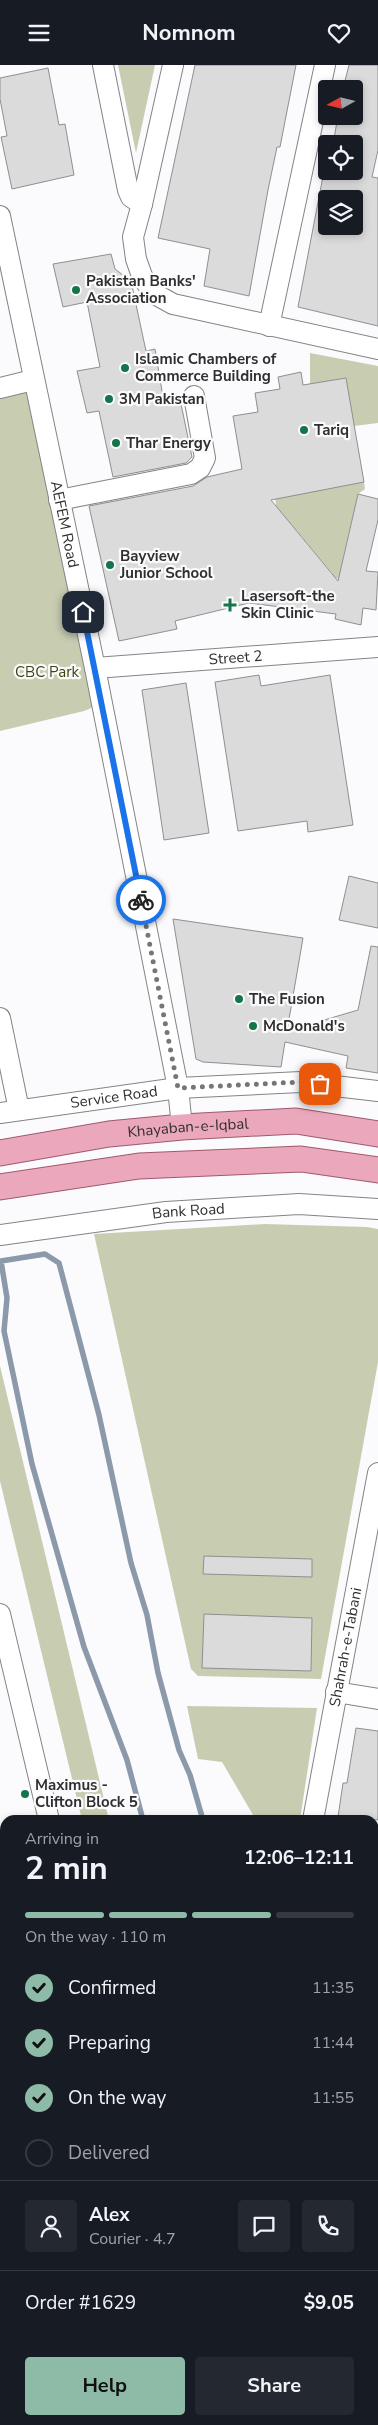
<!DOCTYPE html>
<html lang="en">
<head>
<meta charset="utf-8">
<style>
	:root { --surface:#171b24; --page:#242831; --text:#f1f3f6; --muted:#9ea1a6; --line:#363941; --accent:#8ebaa8 }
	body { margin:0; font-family:"Nunito Sans",sans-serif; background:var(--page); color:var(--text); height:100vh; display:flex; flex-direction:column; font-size:19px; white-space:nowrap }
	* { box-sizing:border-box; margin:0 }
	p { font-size:16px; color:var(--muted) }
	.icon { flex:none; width:28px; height:28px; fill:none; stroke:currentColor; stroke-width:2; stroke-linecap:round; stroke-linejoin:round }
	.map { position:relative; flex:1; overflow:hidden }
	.drawer { position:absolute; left:0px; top:1750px; width:379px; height:610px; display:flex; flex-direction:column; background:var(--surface); border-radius:15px 15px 0 0; box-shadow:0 2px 8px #0003 }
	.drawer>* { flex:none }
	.needle { width:32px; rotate:262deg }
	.fabs { position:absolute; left:318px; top:15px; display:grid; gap:10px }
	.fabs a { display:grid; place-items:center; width:45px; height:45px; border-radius:5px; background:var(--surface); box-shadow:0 2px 8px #0003; font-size:25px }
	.pin { position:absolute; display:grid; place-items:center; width:42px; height:42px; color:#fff; margin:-21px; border-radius:10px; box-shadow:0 2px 8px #0006 }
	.courier { position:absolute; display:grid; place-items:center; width:50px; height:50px; margin:-25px; border:4px solid #1a73e8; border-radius:50%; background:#fff; color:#222; box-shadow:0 1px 6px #0007 }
	.overview em { font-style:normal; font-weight:700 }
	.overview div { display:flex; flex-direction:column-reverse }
	.overview { display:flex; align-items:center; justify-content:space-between; height:85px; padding:0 25px }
	h1 { font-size:32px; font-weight:700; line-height:38px }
	.bar { display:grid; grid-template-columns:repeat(4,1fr); gap:8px 5px; align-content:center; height:60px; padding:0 25px }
	.bar i { height:6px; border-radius:4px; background:var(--line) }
	.bar .current { background:var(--accent) }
	.bar p { grid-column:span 4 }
	.line { display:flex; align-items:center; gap:12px; padding:0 25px; border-top:1px solid var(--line) }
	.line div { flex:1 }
	.round { display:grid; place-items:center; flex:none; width:52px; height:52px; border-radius:5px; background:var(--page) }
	ol { padding:0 25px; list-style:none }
	li { display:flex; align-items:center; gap:15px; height:55px }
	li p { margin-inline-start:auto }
	li .icon { padding:5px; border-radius:50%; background:var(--accent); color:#111; stroke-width:4 }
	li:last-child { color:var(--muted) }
	li i { width:28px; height:28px; border:2px solid var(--line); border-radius:50% }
	.primary-button { display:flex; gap:10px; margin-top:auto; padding:10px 25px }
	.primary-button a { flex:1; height:58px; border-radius:5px; background:var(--accent); color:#111; font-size:20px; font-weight:700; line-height:58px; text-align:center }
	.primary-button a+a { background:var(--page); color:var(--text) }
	header { display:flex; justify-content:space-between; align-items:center; height:65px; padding:0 25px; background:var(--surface); font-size:22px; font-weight:700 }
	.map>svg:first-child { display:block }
	.green { fill:#c8cdb2 }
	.forest { fill:#bfc4a6 }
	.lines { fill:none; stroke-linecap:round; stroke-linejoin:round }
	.stream { stroke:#8b99aa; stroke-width:5.5 }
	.building { fill:#dbdbdc; stroke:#8f8e90; fill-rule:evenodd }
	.minor-casing { stroke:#848485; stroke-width:22 }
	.major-casing { stroke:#a0586d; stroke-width:27 }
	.path { stroke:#8d8d8e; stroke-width:3; stroke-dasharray:4 4; stroke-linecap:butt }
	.minor { stroke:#fff; stroke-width:20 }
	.major { stroke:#eba8bc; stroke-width:25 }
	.done { stroke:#767677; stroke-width:5; stroke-dasharray:0 9 }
	.route { stroke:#1a73e8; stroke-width:6 }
	.poi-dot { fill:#157449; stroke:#fbfbfd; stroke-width:2 }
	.labels { text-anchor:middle; stroke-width:4.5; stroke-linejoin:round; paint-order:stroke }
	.poi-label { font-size:15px; font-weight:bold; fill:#2f2f2f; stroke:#fbfbfd; text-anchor:start }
	.street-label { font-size:15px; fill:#2f2f2f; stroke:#fbfbfd }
	.park-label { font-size:15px; fill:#3f4512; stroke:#fbfbfd }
</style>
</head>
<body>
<header><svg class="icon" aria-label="menu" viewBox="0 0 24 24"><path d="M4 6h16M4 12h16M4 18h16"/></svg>Nomnom<svg class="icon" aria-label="heart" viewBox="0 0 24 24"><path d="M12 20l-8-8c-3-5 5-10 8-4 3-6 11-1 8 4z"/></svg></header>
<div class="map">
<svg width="378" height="2360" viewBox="0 0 378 2360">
	<rect width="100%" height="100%" fill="#fbfbfd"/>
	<!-- green -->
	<g class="green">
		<path d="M118 0H155L136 88Z"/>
		<path d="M310 288 378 301V358L354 361 346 313 310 319Z"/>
		<path d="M33 315 101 639 84 646 0 666V323Z"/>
		<path d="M273 413 342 421 364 417 365 424 358 429 343 493 365 506 367 518 328 512 332 508 276 441Z"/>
		<path d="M265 1159 367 1162 378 1164V1297L321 1614 198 1611 191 1604 94 1169Z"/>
		<path d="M0 1301 109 1755H82L0 1416Z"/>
		<path d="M187 1641 317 1643 300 1755H256L222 1697 198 1694Z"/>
		<path d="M374 1836 378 1837V2123L374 2124Z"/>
		<path d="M3 2267 5 2277V2355H24L25 2360H0V2268Z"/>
	</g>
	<!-- forest -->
	<g class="forest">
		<path d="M374 1833 378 1834V1945L374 1951Z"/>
		<path d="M378 1985V2037L374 2017V1988Z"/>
	</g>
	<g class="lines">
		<!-- stream -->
		<g class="stream">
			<path d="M143 1755 127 1695 84 1582 32 1399 4 1266 7 1233 1 1196 45 1189 59 1198 99 1350 131 1498 147 1550 158 1608 179 1685 190 1710 203 1755"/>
			<path d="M374 1821H378"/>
			<path d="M0 1914 5 1913"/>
			<path d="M374 2344 378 2360"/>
			<path d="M287 2355 288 2360"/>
		</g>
	</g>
	<!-- building -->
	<g class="building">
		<path d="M195 0H296L280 82H277L268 125 249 231 204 221 210 184 158 173Z"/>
		<path d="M349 0H378V85L372 112 378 113V261L298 242 324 106H354V79H333L338 51H354V22L344 20ZM322 134H354V161H326V134Z"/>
		<path d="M48 3 59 60 65 59 74 110 12 124 1 72 7 71 0 34V13Z"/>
		<path d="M111 189 115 204 131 216 146 286 155 284 164 338 180 334 192 392 186 398 113 412 99 346 87 348 77 306 100 302 87 237 63 242 53 199Z"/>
		<path d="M301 307 303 320 346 313 364 417 271 435 338 516 358 429 378 434V455L366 506 378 507 376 545 363 543 361 560 335 554 336 549 249 538 175 556 177 564 119 576 89 441 193 421 207 412 242 404 233 351 258 347 255 328 280 324 278 312Z"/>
		<path d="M259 610 261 621 330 610 353 760 308 767 307 756 238 766 215 617Z"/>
		<path d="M186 618 209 768 164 775 142 625Z"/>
		<path d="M349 811 378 818V863L339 855Z"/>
		<path d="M173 854 303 873 287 966 358 945 371 881 378 882V1008L346 1003 348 991 285 977 281 1002 203 997 196 994Z"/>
		<path d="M204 1491 312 1494V1512L203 1509Z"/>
		<path d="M204 1549 312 1553 311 1606 202 1603Z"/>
		<path d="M356 1663 378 1666V1755L338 1752 343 1718H347Z"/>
	</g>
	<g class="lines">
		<defs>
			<g id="minor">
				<path d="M103 0 128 125 131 132 142 139"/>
				<path d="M173 0 142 139 133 172 136 194 142 211 153 228 173 239 378 284"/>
				<path id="s1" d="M0 151 95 603 178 1023 182 1062"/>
				<path d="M269 261 325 0"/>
				<path d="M0 323 33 315"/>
				<path d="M59 435 191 409 200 403 205 393 194 331"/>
				<path id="s2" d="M95 603 378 582"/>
				<path d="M0 953 19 1045"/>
				<path id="s3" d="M0 1048 178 1023 301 1017 378 1026"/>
				<path id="s4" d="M0 1170 166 1147 299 1139 378 1144"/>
				<path d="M0 1549 49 1755"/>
				<path d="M336 1627 378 1634"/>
				<path id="s5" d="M313 1755 378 1408"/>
				<path d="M0 1869 5 1868"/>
				<path d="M1 1947 5 1964"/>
				<path d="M374 2124 378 2123"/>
				<path d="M374 2147 378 2169"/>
				<path d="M0 2261 5 2260"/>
				<path d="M0 2314 5 2335"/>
				<path d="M10 2355 11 2360"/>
				<path d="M197 2355 198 2360"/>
				<path d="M107 2360 125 2355"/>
			</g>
			<g id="major">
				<path id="s6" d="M0 1088 109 1069 182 1062 296 1056 378 1069"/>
				<path d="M0 1122 139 1101 301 1094 378 1105"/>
			</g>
		</defs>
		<!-- minor casing -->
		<use href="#minor" class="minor-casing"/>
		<!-- major casing -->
		<use href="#major" class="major-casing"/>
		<!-- path -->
		<path class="path" d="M374 1967 378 1966"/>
		<!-- minor -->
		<use href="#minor" class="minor"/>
		<!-- major -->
		<use href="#major" class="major"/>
	</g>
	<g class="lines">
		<!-- done -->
		<path class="done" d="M141 835 178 1023 301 1017 320 1019"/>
		<!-- route -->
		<path class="route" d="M83 547 141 835"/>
	</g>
	<!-- markers -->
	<g class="poi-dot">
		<circle cx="76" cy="225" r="5"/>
		<circle cx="125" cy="303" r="5"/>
		<circle cx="109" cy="334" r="5"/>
		<circle cx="304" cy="365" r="5"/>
		<circle cx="116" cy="378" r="5"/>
		<circle cx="110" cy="500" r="5"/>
		<path d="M227.5 532.5h5v5h5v5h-5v5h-5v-5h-5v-5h5z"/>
		<circle cx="239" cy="934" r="5"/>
		<circle cx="253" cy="961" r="5"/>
		<circle cx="25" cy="1729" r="5"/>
	</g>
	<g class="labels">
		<!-- poi labels -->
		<g class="poi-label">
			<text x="86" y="221">Pakistan Banks'<tspan x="86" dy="17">Association</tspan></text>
			<text x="135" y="299">Islamic Chambers of<tspan x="135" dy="17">Commerce Building</tspan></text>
			<text x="119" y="339">3M Pakistan</text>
			<text x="314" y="370">Tariq</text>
			<text x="126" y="383">Thar Energy</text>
			<text x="120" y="496">Bayview<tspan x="120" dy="17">Junior School</tspan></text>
			<text x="241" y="536">Lasersoft-the<tspan x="241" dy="17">Skin Clinic</tspan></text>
			<text x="249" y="939">The Fusion</text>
			<text x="263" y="966">McDonald's</text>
			<text x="35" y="1725">Maximus -<tspan x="35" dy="17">Clifton Block 5</tspan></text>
		</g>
		<!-- street labels -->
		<g class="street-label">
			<text dy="5" stroke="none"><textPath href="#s1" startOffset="315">AEFEM Road</textPath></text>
			<text dy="5" stroke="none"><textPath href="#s2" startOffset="141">Street 2</textPath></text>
			<text dy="5" stroke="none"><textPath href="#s3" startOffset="115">Service Road</textPath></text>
			<text dy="5" stroke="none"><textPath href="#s6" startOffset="190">Khayaban-e-Iqbal</textPath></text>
			<text dy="5" stroke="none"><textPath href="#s4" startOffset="190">Bank Road</textPath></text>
			<text dy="5" stroke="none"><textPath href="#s5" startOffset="176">Shahrah-e-Tabani</textPath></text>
		</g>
		<!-- park labels -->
		<g class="park-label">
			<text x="47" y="612">CBC Park</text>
		</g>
	</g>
</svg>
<div class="fabs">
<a><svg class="needle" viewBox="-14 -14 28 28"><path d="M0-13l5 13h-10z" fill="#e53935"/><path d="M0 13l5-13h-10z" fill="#9ea1a6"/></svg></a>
<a><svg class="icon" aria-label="locate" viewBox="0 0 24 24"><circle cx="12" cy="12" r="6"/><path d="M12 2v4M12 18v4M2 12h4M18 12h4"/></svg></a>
<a><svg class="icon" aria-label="layers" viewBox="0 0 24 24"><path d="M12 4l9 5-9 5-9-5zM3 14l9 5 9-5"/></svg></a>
</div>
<div class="pin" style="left:320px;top:1019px;background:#ea580c"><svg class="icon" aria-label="bag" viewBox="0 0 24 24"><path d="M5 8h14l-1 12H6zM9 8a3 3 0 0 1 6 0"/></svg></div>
<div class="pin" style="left:83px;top:547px;background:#1f2937"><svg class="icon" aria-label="home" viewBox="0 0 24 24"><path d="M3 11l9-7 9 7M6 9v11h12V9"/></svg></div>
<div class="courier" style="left:141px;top:835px"><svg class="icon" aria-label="bike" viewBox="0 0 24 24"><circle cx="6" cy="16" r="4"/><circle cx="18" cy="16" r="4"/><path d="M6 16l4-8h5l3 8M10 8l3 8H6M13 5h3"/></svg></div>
<section class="drawer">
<div class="overview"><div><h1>2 min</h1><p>Arriving in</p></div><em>12:06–12:11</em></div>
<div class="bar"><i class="current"></i><i class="current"></i><i class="current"></i><i></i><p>On the way · 110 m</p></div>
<ol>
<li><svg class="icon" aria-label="check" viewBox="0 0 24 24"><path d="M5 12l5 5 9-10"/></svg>Confirmed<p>11:35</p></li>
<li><svg class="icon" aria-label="check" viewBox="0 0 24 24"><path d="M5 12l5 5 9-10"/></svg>Preparing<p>11:44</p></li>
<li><svg class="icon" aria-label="check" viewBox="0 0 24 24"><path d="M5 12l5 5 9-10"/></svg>On the way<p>11:55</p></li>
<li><i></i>Delivered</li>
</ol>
<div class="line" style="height:90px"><a class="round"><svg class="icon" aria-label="person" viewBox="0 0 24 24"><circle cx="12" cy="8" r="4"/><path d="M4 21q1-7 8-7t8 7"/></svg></a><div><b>Alex</b><p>Courier · 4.7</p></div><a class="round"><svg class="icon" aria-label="chat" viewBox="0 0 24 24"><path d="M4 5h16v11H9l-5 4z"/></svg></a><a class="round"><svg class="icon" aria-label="phone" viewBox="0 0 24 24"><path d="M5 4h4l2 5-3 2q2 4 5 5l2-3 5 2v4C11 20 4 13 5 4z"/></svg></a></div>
<div class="line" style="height:65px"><div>Order #1629</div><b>$9.05</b></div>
<div class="primary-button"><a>Help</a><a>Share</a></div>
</section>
</div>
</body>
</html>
